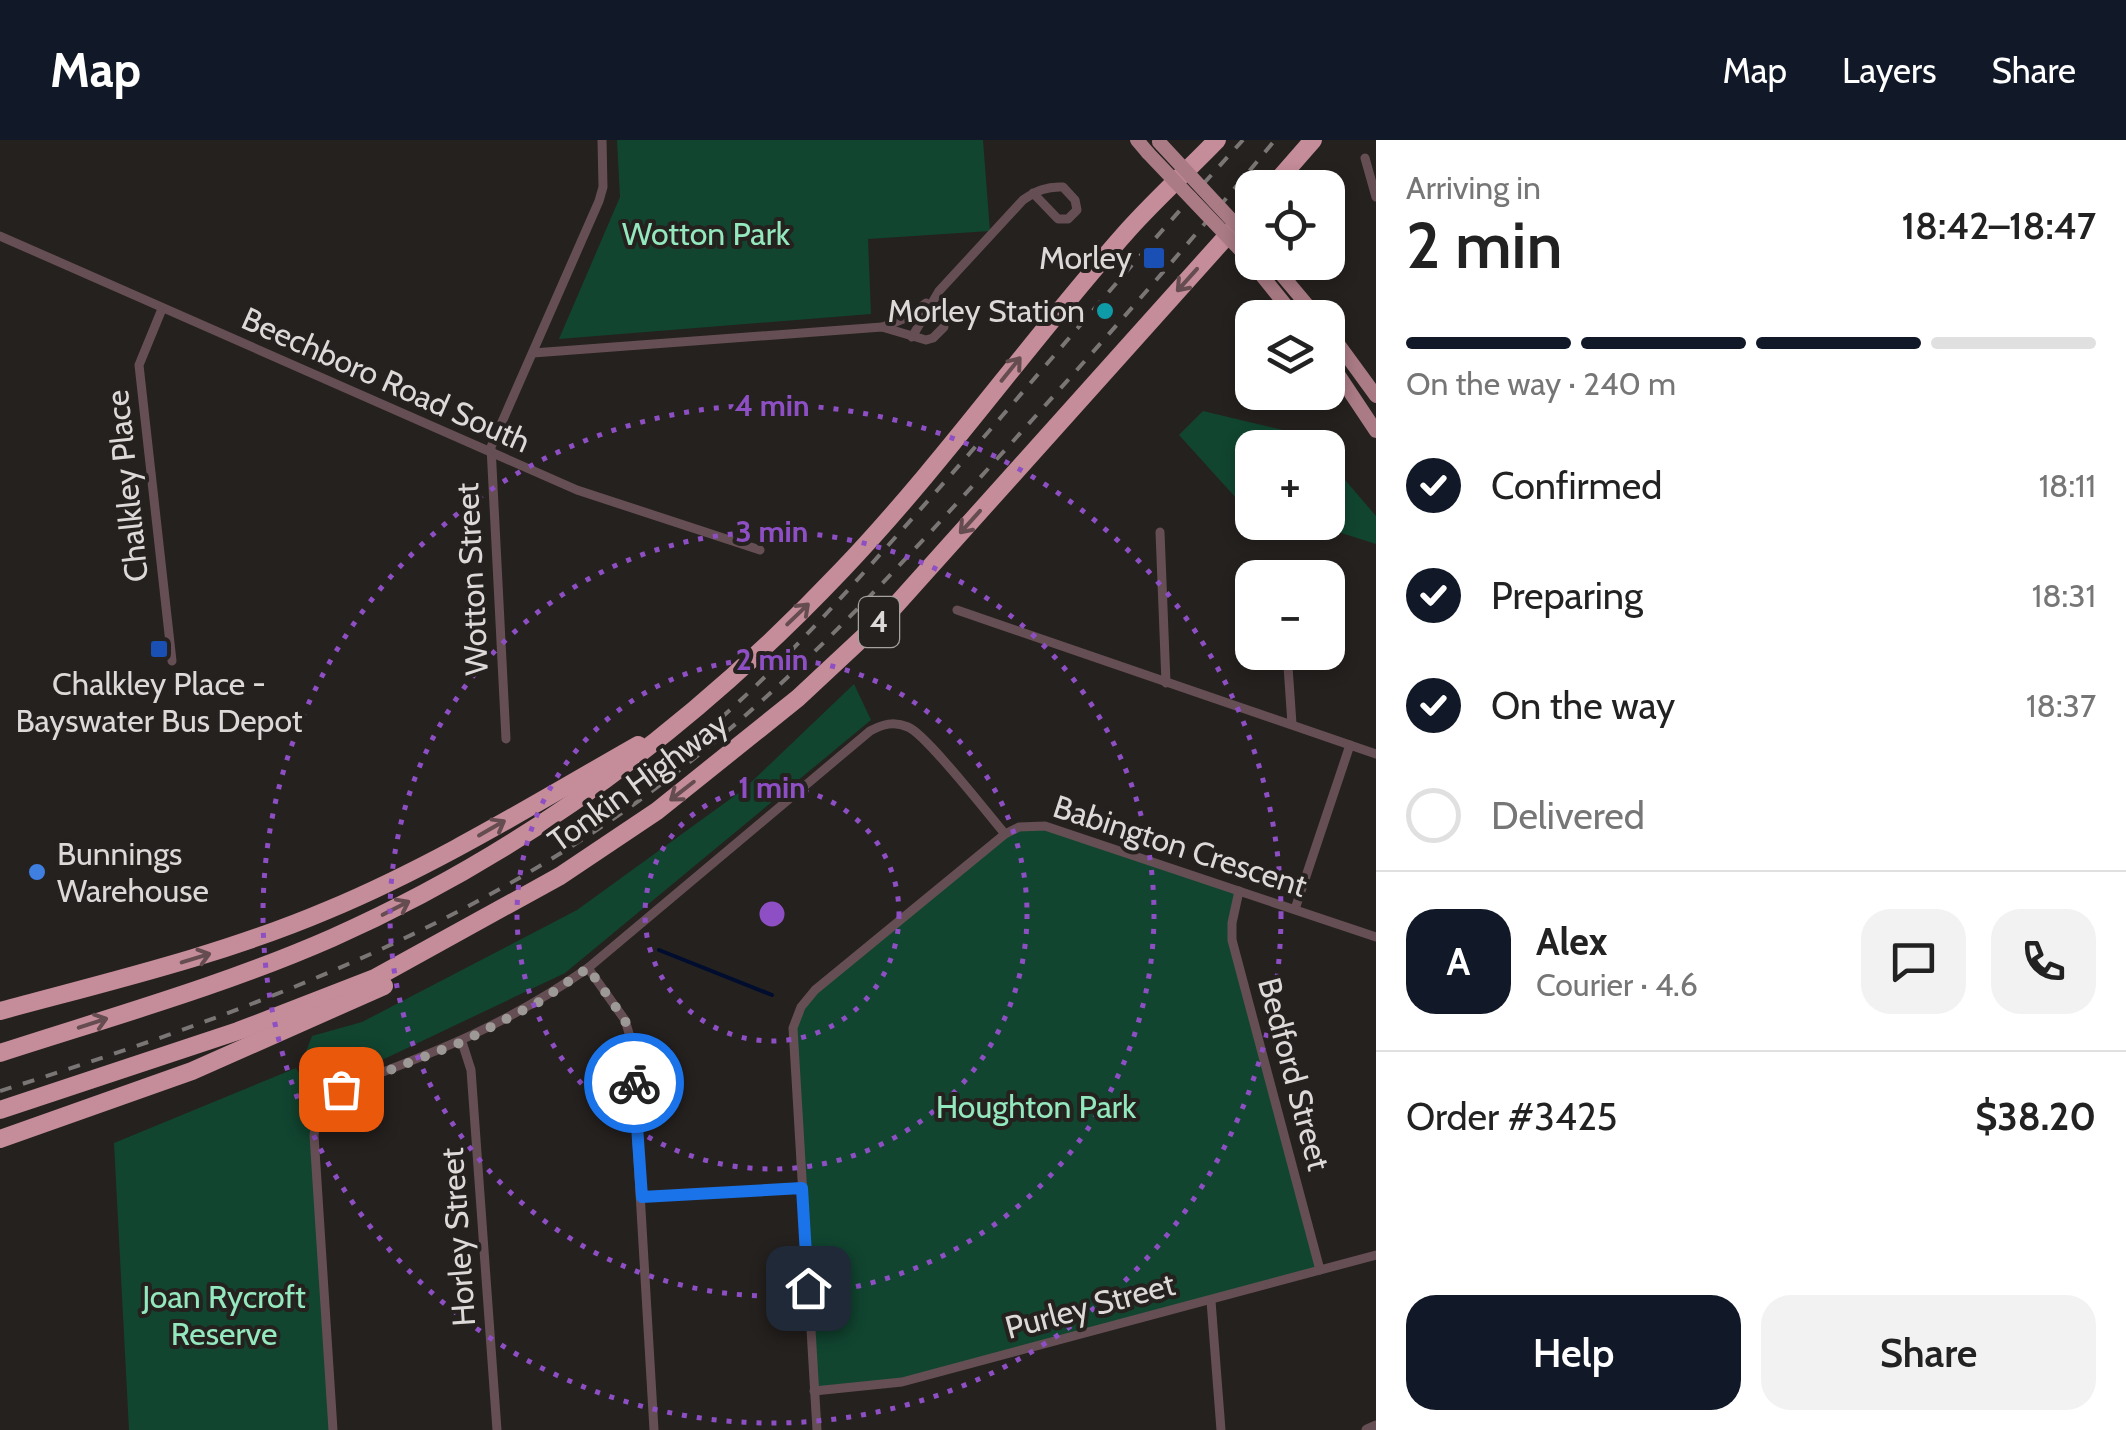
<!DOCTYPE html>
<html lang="en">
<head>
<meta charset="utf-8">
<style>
	:root { --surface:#fff; --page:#f2f2f2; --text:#222; --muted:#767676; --line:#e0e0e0; --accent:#111827 }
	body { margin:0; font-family:Cabin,sans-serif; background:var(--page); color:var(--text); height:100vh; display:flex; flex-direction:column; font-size:38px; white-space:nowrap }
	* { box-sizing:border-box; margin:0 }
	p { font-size:32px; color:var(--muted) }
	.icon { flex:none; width:55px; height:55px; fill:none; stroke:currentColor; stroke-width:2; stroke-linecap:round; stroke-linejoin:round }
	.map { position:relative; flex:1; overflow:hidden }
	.sheet { display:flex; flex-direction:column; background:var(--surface); width:750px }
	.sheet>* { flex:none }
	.tools { position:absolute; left:1235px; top:30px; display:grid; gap:20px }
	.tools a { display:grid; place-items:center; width:110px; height:110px; border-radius:20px; background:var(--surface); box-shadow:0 5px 15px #0003; font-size:50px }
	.pin { position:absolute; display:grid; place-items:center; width:85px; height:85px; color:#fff; margin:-42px; border-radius:20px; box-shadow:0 5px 15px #0006 }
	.courier { position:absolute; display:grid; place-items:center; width:100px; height:100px; margin:-50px; border:8px solid #1a73e8; border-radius:50%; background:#fff; color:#222; box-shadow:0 2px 12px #0007 }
	.head em { font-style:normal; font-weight:600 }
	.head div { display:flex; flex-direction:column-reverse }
	.head { display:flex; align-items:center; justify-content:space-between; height:170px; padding:0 30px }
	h1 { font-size:65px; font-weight:600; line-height:75px }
	.bar { display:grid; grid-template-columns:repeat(4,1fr); gap:15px 10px; align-content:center; height:120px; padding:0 30px }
	.bar i { height:12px; border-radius:8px; background:var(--line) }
	.bar .selected { background:var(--accent) }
	.bar p { grid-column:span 4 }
	.line { display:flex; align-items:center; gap:25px; padding:0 30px; border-top:2px solid var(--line) }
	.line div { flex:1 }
	.round { display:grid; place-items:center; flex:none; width:105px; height:105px; border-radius:30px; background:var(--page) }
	ol { padding:0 30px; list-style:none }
	li { display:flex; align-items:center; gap:30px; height:110px }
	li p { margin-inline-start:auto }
	li .icon { padding:10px; border-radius:50%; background:var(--accent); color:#fff; stroke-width:4 }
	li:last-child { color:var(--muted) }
	li i { width:55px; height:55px; border:5px solid var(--line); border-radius:50% }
	.button { display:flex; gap:20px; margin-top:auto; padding:20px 30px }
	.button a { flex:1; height:115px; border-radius:30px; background:var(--accent); color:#fff; font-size:40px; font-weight:600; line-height:115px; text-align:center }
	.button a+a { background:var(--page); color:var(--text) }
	header { display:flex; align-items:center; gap:60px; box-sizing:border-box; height:140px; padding:0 50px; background:var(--accent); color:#fff }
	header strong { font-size:48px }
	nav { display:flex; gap:55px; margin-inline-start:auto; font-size:35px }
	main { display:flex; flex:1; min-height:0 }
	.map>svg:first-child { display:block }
	.green { fill:#114530 }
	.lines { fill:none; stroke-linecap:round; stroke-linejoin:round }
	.stream { stroke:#000d2e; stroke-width:4 }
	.minor { stroke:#664f54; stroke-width:9 }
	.tertiary { stroke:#664f54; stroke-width:11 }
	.primary { stroke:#aa7b85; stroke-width:14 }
	.motorway { stroke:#c58c99; stroke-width:18 }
	.rail { stroke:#7a7675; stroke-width:4; stroke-dasharray:12 12; stroke-linecap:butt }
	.primary-bridge { stroke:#aa7b85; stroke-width:14 }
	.oneway { stroke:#654c50 }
	.done { stroke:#9c9997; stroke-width:10; stroke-dasharray:0 18 }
	.route { stroke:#1a73e8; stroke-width:12 }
	.ring { fill:none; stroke:#8e4fc4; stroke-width:5; stroke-dasharray:5 10 }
	.transit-dot { fill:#1a4fb4; stroke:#25211f; stroke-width:4 }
	.culture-dot { fill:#0f9aa8; stroke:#25211f; stroke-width:4 }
	.shop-dot { fill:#3f7fe0; stroke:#25211f; stroke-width:4 }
	.labels { text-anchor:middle; stroke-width:8; stroke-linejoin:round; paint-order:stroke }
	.shield { fill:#25211f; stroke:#a5a2a0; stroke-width:2.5 }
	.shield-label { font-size:30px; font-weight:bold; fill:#dcd9d8 }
	.park-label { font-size:32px; fill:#94e8be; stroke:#25211f }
	.poi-label { font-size:32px; fill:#dcd9d8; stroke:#25211f; text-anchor:end }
	.street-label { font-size:32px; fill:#dcd9d8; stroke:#25211f }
	.centre { fill:#8e4fc4; stroke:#25211f; stroke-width:5 }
	.ring-label { font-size:30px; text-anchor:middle; font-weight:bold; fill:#8e4fc4; stroke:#25211f; stroke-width:8; stroke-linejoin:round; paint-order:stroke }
</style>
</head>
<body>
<header>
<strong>Map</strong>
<nav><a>Map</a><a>Layers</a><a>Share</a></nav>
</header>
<main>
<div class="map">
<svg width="1376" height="1290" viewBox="0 0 1376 1290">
	<rect width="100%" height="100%" fill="#25211f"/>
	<!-- green -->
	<g class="green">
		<path d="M617 0H983L990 91 868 99 871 174 559 199 620 57Z"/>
		<path d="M1203 271 1304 295 1316 307 1252 308V364L1237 359 1179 295Z"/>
		<path d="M1328 320 1376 376V404L1310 383 1328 382Z"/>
		<path d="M854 544 871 580 565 833 359 931 317 941 302 922 312 896 362 882 577 770 744 649Z"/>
		<path d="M1034 685 1239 751 1232 783 1320 1130 902 1242 814 1251 793 888 801 867 1005 694Z"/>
		<path d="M296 928 309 948 349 945 341 949 315 987 333 1290H129L114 1003Z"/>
	</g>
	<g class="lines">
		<!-- stream -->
		<path class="stream" d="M659 810 772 855"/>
		<!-- minor -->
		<g class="minor">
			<path d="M1365 18 1376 57"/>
			<path d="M0 96 577 350 760 410"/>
			<path d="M162 169 139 225 172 521"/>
			<path d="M883 187 908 177 926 163"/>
			<path d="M912 197 939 151 1023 60C1036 51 1047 46 1063 47L1075 60 1077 70 1068 79H1058L1033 53"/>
			<path d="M533 213 882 187 926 200 933 198 944 187"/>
			<path d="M1160 392 1166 543"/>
			<path d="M957 470 1376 614"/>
			<path d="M1287 512 1292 584"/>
			<path d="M506 599 491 307 599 61 603 47 602 0"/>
			<path d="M1239 751 1232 783V800L1320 1130"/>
			<path d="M1295 769 1350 605"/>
			<path d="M588 828 625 880 631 900 654 1290"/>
			<path d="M462 902 471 930 497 1290"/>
			<path d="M642 1057 802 1048"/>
			<path d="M1211 1161 1221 1290"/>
			<path d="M814 1251 902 1242 1376 1115"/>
			<path d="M333 1290 314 995C317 971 328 957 349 945 439 911 508 884 588 828L870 591C883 584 894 581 908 587 926 594 988 674 1005 694"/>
			<path d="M817 1290 793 888 801 867 815 850 1005 694 1019 687 1045 686 1376 797"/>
		</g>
		<!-- tertiary -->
		<path class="tertiary" d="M1367 1290 1376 1286"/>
		<!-- primary -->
		<g class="primary">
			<path d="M1137 0 1148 13"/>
			<path d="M1247 117 1296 178"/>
			<path d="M1271 122 1318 178"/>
			<path d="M1328 190 1376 256"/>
			<path d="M1328 219 1376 291"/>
		</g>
		<!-- motorway -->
		<g class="motorway">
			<path d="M1271 48 1313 0"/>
			<path d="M0 871C111 841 222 815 328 770 436 725 536 663 638 605"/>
			<path d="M0 913C111 877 225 845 332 798 526 712 696 584 842 430 945 322 1030 200 1129 89 1157 58 1188 30 1217 0"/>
			<path d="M0 970 238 891 375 838 560 736 657 671 798 558 887 475 1252 68"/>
			<path d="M0 999 192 931 384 846"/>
		</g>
		<!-- rail -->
		<g class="rail">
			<path d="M721 578C786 520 843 456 901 391 1017 262 1126 128 1243 0"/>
			<path d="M0 951C202 887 404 815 583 699 745 594 868 462 996 320 1091 215 1185 109 1275 0"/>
		</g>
		<!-- primary-bridge -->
		<g class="primary-bridge">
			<path d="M1159 2 1252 102"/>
			<path d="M1148 13 1247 117"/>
		</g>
	</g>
	<!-- one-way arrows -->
	<defs><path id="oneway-shaft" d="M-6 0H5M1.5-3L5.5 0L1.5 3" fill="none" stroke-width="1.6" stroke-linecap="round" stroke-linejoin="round" transform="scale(2.5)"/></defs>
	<g class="oneway">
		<use href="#oneway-shaft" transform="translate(1187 140) rotate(132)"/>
		<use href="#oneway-shaft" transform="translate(1011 229) rotate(-51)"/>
		<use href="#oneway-shaft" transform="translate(970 382) rotate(132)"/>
		<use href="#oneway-shaft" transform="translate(798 474) rotate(-44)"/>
		<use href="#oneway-shaft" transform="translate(682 651) rotate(142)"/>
		<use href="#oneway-shaft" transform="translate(492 688) rotate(-30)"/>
		<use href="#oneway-shaft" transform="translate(396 768) rotate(-27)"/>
		<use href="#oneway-shaft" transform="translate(196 818) rotate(-17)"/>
		<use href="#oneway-shaft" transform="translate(93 883) rotate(-18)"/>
	</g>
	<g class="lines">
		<!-- done -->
		<path class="done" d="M341 949 462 902 539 862 588 828 625 880 630 900 634 943"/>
		<!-- route -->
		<path class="route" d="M634 943 642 1057 802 1048 808 1148"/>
	</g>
	<!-- distance rings -->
	<g class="ring">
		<circle cx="772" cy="774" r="127"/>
		<circle cx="772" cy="774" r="255"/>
		<circle cx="772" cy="774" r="382"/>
		<circle cx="772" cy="774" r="509"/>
	</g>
	<!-- markers -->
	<g class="transit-dot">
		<rect x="1142" y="106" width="24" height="24" rx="5"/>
		<rect x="149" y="499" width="20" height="20" rx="5"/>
	</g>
	<circle class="culture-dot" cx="1105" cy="171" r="10"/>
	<circle class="shop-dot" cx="37" cy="732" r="10"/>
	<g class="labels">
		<!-- shield labels -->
		<rect class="shield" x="859" y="457" width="40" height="50" rx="8"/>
		<g class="shield-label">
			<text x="879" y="492">4</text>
		</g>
		<!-- park labels -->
		<g class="park-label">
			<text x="706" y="105">Wotton Park</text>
			<text x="1036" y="978">Houghton Park</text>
			<text x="224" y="1168">Joan Rycroft<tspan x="224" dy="37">Reserve</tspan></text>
		</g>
		<!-- poi labels -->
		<g class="poi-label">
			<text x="1132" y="129">Morley</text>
			<text x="1085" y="182">Morley Station</text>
			<text x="159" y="555" text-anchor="middle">Chalkley Place -<tspan x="159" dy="37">Bayswater Bus Depot</tspan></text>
			<text x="57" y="725" text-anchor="start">Bunnings<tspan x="57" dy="37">Warehouse</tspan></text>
		</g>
		<!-- street labels -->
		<g class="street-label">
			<text transform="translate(386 240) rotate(24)" y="11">Beechboro Road South</text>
			<text transform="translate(127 346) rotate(-96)" y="11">Chalkley Place</text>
			<text transform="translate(472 439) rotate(-93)" y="11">Wotton Street</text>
			<text transform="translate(638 642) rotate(-36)" y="11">Tonkin Highway</text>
			<text transform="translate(1180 706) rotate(18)" y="11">Babington Crescent</text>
			<text transform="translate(1294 934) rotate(75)" y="11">Bedford Street</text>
			<text transform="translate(458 1097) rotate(-94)" y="11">Horley Street</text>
			<text transform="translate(1090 1166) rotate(-15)" y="11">Purley Street</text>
		</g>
	</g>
	<circle cx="772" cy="774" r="15" class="centre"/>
	<g class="ring-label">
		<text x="772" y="276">4 min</text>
		<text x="772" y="402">3 min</text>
		<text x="772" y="530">2 min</text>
		<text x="772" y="658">1 min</text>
	</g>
</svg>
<div class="tools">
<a><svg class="icon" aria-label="locate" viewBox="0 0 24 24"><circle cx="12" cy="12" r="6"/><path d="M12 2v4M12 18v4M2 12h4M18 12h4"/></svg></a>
<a><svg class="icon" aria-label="layers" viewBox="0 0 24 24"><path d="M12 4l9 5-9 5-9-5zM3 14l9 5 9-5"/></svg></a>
<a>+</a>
<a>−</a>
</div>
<div class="pin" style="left:341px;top:949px;background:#ea580c"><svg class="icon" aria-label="bag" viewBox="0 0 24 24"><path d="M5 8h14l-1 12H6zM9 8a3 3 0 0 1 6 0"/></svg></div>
<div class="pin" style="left:808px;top:1148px;background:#1f2937"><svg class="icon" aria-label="home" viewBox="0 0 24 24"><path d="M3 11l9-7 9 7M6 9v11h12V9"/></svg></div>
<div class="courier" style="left:634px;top:943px"><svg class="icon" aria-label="bike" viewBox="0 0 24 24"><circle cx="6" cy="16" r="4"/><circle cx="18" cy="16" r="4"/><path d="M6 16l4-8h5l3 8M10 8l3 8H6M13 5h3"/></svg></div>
</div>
<section class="sheet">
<div class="head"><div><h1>2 min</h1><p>Arriving in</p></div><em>18:42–18:47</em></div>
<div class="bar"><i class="selected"></i><i class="selected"></i><i class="selected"></i><i></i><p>On the way · 240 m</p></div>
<ol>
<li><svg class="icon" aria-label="check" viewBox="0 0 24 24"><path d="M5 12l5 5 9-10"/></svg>Confirmed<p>18:11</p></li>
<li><svg class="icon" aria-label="check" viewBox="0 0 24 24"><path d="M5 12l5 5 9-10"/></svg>Preparing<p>18:31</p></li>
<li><svg class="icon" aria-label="check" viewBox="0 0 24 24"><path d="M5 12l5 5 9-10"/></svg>On the way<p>18:37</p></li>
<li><i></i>Delivered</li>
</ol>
<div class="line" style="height:180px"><b class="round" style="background:var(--accent);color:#fff">A</b><div><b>Alex</b><p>Courier · 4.6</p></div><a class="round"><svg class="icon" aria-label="chat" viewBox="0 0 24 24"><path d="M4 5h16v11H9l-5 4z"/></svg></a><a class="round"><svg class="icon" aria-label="phone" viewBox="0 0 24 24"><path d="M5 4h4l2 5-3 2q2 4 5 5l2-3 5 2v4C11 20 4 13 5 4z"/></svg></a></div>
<div class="line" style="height:130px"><div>Order #3425</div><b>$38.20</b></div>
<div class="button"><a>Help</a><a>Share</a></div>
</section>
</main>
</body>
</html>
